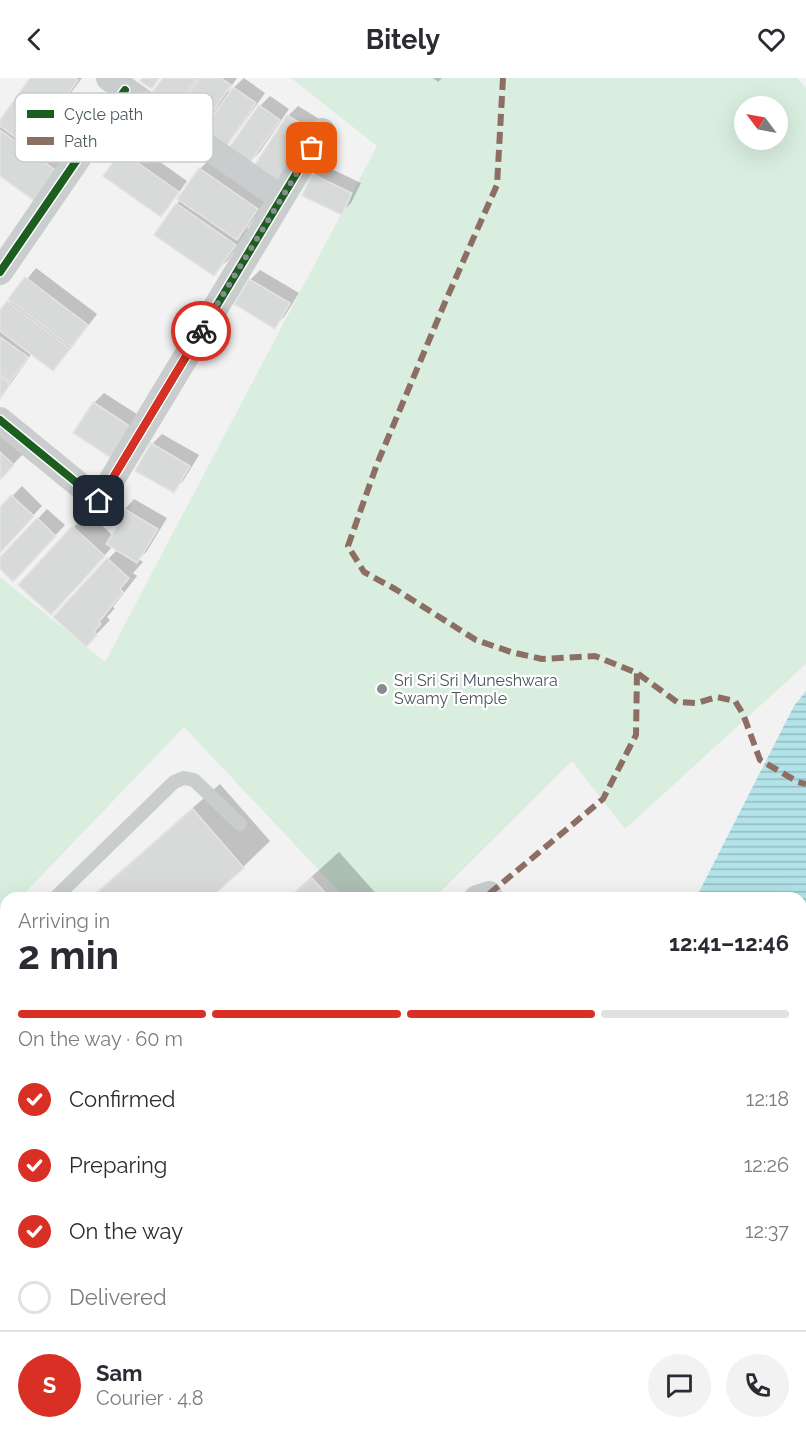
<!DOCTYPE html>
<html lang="en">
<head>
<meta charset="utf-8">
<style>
	:root { --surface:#fff; --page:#f2f2f3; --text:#2b2b33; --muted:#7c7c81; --line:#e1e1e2; --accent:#d93025 }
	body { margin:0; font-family:Raleway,sans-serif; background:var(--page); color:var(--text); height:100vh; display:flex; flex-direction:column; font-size:22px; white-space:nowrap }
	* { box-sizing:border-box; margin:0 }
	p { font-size:20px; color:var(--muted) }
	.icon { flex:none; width:33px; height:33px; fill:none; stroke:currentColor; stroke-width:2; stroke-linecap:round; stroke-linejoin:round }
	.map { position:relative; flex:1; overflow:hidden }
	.drawer { position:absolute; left:0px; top:814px; width:807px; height:560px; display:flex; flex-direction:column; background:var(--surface); border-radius:18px 18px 0 0; box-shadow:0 6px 24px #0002 }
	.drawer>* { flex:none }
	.needle { width:39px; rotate:302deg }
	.controls { position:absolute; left:734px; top:18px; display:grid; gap:12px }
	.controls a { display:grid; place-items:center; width:54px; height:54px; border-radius:50%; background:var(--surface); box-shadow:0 6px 24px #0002; font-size:30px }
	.pin { position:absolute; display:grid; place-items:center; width:51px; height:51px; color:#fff; margin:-26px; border-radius:12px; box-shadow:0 3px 9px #0006 }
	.courier { position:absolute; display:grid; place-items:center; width:60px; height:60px; margin:-30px; border:4px solid #d93025; border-radius:50%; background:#fff; color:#222; box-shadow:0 2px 8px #0007 }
	.overview em { font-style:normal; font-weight:700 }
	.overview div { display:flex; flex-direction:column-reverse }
	.overview { display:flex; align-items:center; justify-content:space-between; height:102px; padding:0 18px }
	h1 { font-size:39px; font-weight:700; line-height:45px }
	.bar { display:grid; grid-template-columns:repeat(4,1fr); gap:9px 6px; align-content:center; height:72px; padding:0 18px }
	.bar i { height:8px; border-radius:4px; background:var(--line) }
	.bar .current { background:var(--accent) }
	.bar p { grid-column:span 4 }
	.line { display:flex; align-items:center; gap:15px; padding:0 18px; border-top:2px solid var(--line) }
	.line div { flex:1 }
	.round { display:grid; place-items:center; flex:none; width:63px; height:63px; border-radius:32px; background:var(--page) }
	ol { padding:0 18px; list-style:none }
	li { display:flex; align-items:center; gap:18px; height:66px }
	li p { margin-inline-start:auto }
	li .icon { padding:6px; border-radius:50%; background:var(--accent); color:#fff; stroke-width:4 }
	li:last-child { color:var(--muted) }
	li i { width:33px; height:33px; border:3px solid var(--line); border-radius:50% }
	header { display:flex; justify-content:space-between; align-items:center; height:78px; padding:0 18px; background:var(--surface); font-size:27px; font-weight:700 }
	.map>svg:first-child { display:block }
	.green { fill:#d9eedf; fill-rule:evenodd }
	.water { fill:url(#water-rules) }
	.shadow { fill:#0003 }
	.building { fill:#d8dada; stroke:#e4e4e4; stroke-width:1.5 }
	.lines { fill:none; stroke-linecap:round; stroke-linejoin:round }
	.service { stroke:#cacdcd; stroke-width:14 }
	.minor { stroke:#cacdcd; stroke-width:26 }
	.quiet { stroke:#8d6e63; stroke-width:6; stroke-dasharray:12 6; stroke-linecap:butt }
	.cycleway-casing { stroke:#fff; stroke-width:11 }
	.cycleway { stroke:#1b5e20; stroke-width:8 }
	.done { stroke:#858d90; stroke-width:6; stroke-dasharray:0 10.8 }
	.route { stroke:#d93025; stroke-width:8 }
	.poi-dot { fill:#858d90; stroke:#fff; stroke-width:2 }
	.labels { text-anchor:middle; stroke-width:4.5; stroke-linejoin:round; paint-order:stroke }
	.poi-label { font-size:16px; fill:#4b565c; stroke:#fff; text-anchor:start }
	.key { fill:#fff; stroke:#c9ccce; stroke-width:1.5 }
	.key-label { font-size:16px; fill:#4b565c }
</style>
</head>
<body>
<header><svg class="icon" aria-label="back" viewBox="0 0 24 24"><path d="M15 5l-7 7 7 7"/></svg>Bitely<svg class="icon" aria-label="heart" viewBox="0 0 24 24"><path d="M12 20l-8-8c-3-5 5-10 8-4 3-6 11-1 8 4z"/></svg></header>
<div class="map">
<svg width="806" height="1373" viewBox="0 0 806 1373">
	<defs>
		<pattern id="water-rules" width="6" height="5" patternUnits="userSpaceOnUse" patternTransform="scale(1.5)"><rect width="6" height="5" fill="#b2e3e8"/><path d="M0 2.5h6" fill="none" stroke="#93bbbf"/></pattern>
	</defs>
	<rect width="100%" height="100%" fill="#f2f2f2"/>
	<!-- green -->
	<path class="green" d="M291 0H797L806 10V586L625 751 572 683 434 820H345L184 649 20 820H6V835L0 841V499L105 584 377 68ZM744 28H777V62H744Z"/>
	<!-- water -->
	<path class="water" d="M806 613V1168L801 1161V820H696L794 628Z"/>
	<!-- shadow -->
	<g class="shadow">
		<path d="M32 0H82L40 56 76 82 55 111 0 97V44Z"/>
		<path d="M164 0H237L228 13 229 14 244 0 265 15 235 57 225 67 216 36 215 34 201 48 187 18 174 31Z"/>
		<path d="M433 0H442L438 4Z"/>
		<path d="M270 18 289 31 259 75 249 84 260 28Z"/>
		<path d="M298 28 321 42 289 94 287 39Z"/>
		<path d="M132 64 187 103 170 127 161 137 106 97 122 74Z"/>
		<path d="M214 76 272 116 247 150 249 151 228 182 213 196 177 126 200 91Z"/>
		<path d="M323 87 361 105 351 125 341 135 313 97Z"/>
		<path d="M36 190 97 236 63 281 53 291 32 275 0 321V235Z"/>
		<path d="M260 192 299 215 284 239 274 249 250 202Z"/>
		<path d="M104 315 140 338 120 368 94 325Z"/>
		<path d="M162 356 199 377 183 403 173 413 137 392 152 366Z"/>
		<path d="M0 357 23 376 0 400Z"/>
		<path d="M22 408 42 428 0 473V431Z"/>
		<path d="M134 421 167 440 147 473 139 481 143 484 133 495 137 498 113 529 115 530 107 539 110 542 86 567 108 481 118 471 113 468 66 520 20 506 88 434 113 458 121 446 117 443 125 431Z"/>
		<path d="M47 431 65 447 23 492 0 489V481Z"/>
		<path d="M220 706 270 763 243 789 208 820H90Z"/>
		<path d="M339 774 380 820H288Z"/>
		<path d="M347 1368H468L463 1373H351Z"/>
	</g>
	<!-- building -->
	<g class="building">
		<path d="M30 0H75L78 2 29 69 0 48V42Z"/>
		<path d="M142 0H159L152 11 140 3Z"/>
		<path d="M163 0H197L174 33 151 16Z"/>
		<path d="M199 0H221L231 7 202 50 177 33Z"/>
		<path d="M233 9 256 25 226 69 202 53Z"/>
		<path d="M259 27 280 42 249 86 228 71Z"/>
		<path d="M287 37 313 53 279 106 253 90Z"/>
		<path d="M0 52 62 97 40 127 0 98Z"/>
		<path d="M121 73 179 114 161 139 103 98Z"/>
		<path d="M199 90 258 131 237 162 177 121Z"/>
		<path d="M312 96 352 115 342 137 302 118Z"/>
		<path d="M176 125 236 167 214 198 154 157Z"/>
		<path d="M25 199 88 247 71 269 8 221Z"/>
		<path d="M249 201 290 225 275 251 234 226Z"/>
		<path d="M7 223 70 271 53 293 0 253V232Z"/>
		<path d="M0 259 28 279 10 304 0 297Z"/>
		<path d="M0 299 10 306 0 321Z"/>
		<path d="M93 324 131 349 111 380 73 355Z"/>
		<path d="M151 365 190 388 174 415 135 393Z"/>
		<path d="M0 374 14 387 0 402Z"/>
		<path d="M11 417 34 438 0 475V429Z"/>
		<path d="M123 430 158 451 137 485 106 466 119 446 115 444Z"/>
		<path d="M37 440 56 458 13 504 0 491V479Z"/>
		<path d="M72 448 105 478 51 537 18 507Z"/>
		<path d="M107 480 129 500 120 511 123 514 99 544 101 546 94 554 97 557 86 569 53 539Z"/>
		<path d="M193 731 244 790 210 820H91Z"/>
		<path d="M312 800 330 820H289Z"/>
		<path d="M6 896V1000L0 1006V901Z"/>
		<path d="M6 1065V1097L0 1090V1070Z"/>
		<path d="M345 1368H435L439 1373H349Z"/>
		<path d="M562 1368H597L591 1373H556Z"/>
		<path d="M638 1368H664L659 1373H642Z"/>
	</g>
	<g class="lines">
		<!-- service -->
		<g class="service">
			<path d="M55 820 174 704 184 700 194 702 240 746"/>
			<path d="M0 874 6 868"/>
		</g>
		<!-- minor -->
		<g class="minor">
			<path d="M109 0 281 120"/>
			<path d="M0 194 125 12"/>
			<path d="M0 342 99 423 322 53"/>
			<path d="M477 820 489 816"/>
			<path d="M0 1176 6 1183"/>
			<path d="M178 1368 183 1373"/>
			<path d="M329 1368 333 1373"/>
			<path d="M465 1368 470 1373"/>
			<path d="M615 1368 619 1373"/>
			<path d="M8 1373 13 1368"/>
			<path d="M679 1373 685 1368"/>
		</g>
		<!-- quiet -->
		<g class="quiet">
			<path d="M503 0 497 107 446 222 377 386 348 468 364 494 395 511 476 562 511 574 542 581 595 578 637 595 677 624 697 625 717 619 735 623 743 636 760 682 798 704 806 706"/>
			<path d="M489 816 603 721 636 657 637 595"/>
		</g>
		<defs>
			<g id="cycleway">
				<path d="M0 194 125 12"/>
				<path d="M0 342 99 423 322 53"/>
			</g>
		</defs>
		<!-- cycleway casing -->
		<use href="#cycleway" class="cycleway-casing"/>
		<!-- cycleway -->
		<use href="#cycleway" class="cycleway"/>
	</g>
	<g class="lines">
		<!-- done -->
		<path class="done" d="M201 253 312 70"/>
		<!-- route -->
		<path class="route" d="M99 423 201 253"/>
	</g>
	<!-- markers -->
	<circle class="poi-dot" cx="382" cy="611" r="6"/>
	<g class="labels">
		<!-- poi labels -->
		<g class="poi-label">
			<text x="394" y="608">Sri Sri Sri Muneshwara<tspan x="394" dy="18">Swamy Temple</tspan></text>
		</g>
	</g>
	<!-- legend -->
	<rect x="15" y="15" width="198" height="69" rx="9" class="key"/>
	<rect x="27" y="32" width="27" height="8" fill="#1b5e20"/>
	<rect x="27" y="59" width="27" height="8" fill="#8d6e63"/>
	<g class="key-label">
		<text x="64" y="42">Cycle path</text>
		<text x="64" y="69">Path</text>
	</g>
</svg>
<div class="controls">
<a><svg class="needle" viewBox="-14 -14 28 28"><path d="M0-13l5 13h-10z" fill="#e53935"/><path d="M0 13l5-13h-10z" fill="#7c7c81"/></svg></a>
</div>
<div class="pin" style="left:312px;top:70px;background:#ea580c"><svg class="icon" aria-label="bag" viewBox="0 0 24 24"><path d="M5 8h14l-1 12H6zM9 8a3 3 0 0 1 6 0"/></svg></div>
<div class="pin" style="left:99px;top:423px;background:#1f2937"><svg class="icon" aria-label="home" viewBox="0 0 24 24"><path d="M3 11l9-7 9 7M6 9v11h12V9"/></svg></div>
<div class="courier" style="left:201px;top:253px"><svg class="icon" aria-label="bike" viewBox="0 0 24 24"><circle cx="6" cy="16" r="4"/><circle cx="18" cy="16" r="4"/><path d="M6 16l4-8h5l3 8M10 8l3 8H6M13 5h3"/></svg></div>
<section class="drawer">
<div class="overview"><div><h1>2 min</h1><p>Arriving in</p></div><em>12:41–12:46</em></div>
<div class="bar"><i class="current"></i><i class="current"></i><i class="current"></i><i></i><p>On the way · 60 m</p></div>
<ol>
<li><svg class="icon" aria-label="check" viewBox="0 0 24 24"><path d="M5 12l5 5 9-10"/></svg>Confirmed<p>12:18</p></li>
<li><svg class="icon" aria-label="check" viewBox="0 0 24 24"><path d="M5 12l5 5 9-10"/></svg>Preparing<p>12:26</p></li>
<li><svg class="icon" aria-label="check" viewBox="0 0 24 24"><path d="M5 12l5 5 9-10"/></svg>On the way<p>12:37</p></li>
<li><i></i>Delivered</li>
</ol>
<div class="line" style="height:108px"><b class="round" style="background:var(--accent);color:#fff">S</b><div><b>Sam</b><p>Courier · 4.8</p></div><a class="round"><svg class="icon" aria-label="chat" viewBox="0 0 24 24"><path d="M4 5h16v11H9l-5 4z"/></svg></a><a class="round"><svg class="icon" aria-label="phone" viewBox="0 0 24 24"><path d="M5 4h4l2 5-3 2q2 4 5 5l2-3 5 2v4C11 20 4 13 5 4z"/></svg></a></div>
</section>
</div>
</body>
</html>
